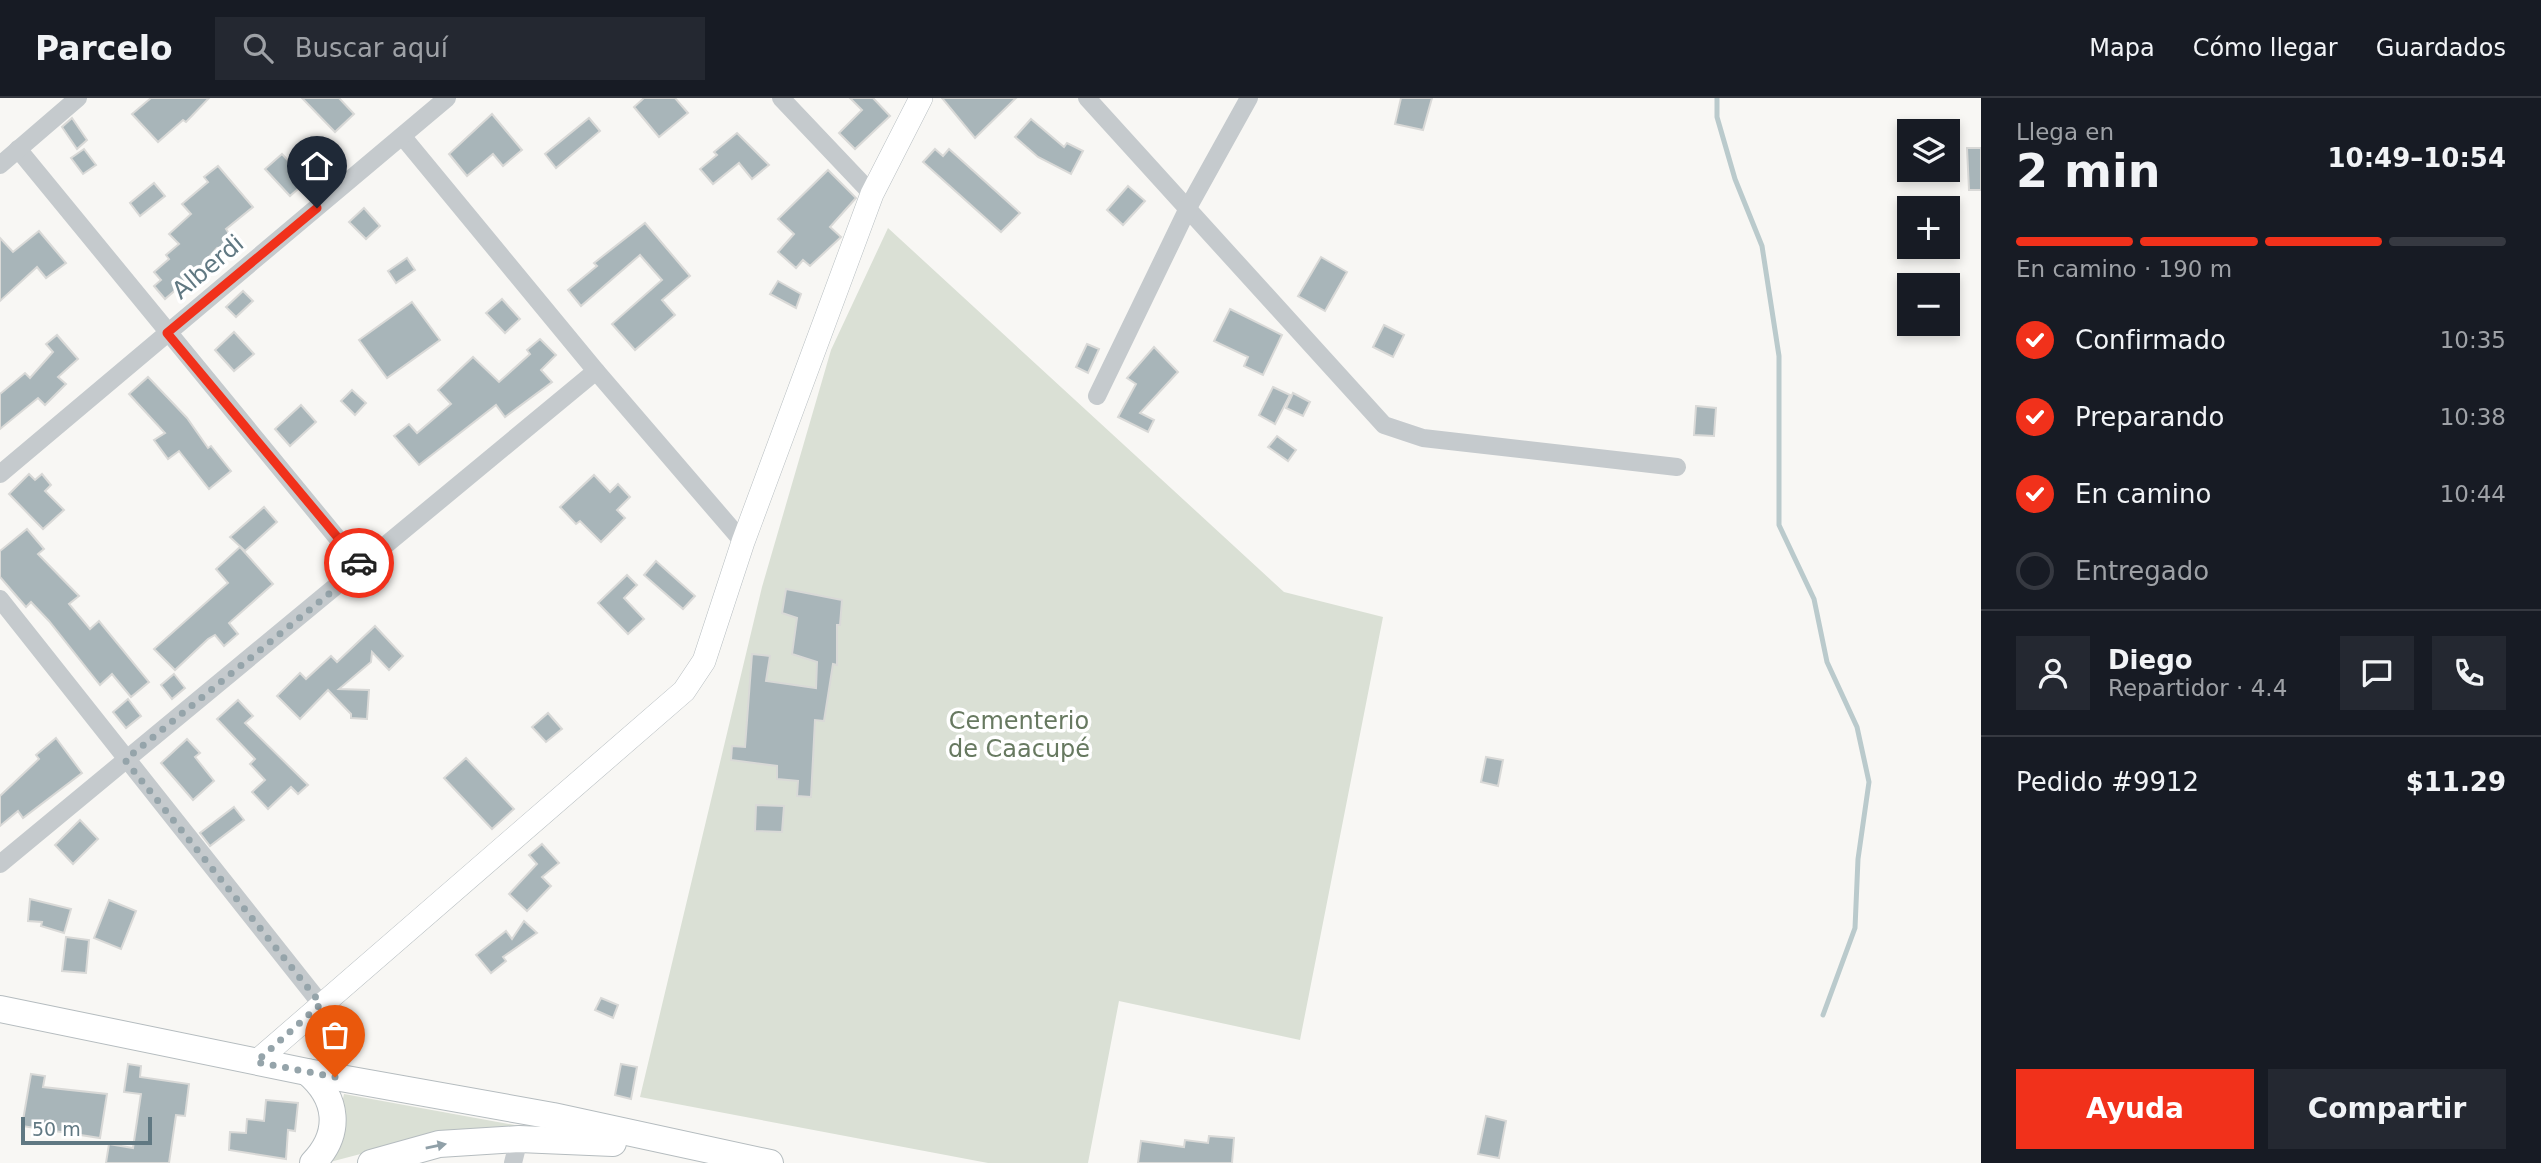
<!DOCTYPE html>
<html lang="es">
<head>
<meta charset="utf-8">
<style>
	:root { --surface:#171b24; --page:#242831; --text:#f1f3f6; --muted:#9ea1a6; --line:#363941; --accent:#f1311b }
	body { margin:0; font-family:"DejaVu Sans",sans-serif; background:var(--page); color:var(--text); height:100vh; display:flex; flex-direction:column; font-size:26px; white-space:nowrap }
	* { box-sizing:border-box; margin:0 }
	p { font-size:23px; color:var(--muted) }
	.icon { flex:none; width:38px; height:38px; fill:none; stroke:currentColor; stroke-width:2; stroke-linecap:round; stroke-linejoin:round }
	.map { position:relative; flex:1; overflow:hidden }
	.details { display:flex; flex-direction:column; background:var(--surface); width:560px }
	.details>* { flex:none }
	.controls { position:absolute; left:1897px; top:21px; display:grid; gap:14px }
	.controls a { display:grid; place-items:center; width:63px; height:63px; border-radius:0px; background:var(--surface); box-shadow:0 4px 10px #0003; font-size:35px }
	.scale { position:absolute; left:21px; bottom:18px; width:131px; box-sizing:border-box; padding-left:7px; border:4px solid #607882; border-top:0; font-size:19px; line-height:24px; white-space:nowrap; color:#607882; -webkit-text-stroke:5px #fff; paint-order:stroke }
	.pin { position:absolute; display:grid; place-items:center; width:60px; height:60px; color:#fff; margin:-72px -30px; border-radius:50% 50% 50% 0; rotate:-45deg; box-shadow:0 0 7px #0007 }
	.pin .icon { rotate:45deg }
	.courier { position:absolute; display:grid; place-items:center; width:70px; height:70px; margin:-35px; border:5px solid #f1311b; border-radius:50%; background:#fff; color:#222; box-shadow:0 2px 9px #0007 }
	.head em { font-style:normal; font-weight:800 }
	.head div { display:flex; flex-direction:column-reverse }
	.head { display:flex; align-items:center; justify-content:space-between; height:119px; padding:0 35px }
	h1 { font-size:46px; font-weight:800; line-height:52px }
	.bar { display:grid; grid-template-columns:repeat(4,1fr); gap:10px 7px; align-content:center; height:84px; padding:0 35px }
	.bar i { height:9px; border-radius:5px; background:var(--line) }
	.bar .on { background:var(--accent) }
	.bar p { grid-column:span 4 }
	.line { display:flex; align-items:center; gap:18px; padding:0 35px; border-top:2px solid var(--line) }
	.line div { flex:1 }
	.round { display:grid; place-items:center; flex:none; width:74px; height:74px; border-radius:0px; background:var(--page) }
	ol { padding:0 35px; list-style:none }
	li { display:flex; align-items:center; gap:21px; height:77px }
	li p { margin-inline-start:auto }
	li .icon { padding:7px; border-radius:50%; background:var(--accent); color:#fff; stroke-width:4 }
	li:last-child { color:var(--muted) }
	li i { width:38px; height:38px; border:4px solid var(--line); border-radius:50% }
	.primary-button { display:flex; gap:14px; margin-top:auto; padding:14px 35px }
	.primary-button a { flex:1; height:80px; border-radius:0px; background:var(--accent); color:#fff; font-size:28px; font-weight:800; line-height:80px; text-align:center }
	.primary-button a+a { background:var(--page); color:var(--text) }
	header { display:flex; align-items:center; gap:42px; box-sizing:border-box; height:98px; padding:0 35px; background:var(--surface); border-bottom:2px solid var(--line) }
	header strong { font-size:33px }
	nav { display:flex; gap:38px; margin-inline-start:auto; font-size:24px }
	.search { width:490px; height:63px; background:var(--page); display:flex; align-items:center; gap:18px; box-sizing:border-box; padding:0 24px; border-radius:0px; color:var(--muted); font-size:26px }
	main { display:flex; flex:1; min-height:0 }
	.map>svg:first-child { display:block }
	.green { fill:#dae0d5 }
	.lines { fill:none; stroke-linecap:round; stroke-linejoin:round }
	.stream { stroke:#bacacc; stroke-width:5 }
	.building { fill:#a8b5b9; stroke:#d9d9d7; stroke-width:2 }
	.secondary-casing { stroke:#b7bec1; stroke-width:24 }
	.primary-casing { stroke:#b5bcbf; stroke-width:28 }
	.street { stroke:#c5cacd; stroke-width:18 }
	.secondary { stroke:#fff; stroke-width:23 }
	.primary { stroke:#fff; stroke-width:26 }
	.oneway { fill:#90a0a8 }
	.done { stroke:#95a4aa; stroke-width:7; stroke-dasharray:0 12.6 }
	.route { stroke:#f1311b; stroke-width:9 }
	.labels { text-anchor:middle; stroke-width:7; stroke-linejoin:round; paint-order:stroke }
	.street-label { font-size:24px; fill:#607882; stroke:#fff }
	.park-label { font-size:24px; fill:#677960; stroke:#fff }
</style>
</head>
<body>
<header>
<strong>Parcelo</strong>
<div class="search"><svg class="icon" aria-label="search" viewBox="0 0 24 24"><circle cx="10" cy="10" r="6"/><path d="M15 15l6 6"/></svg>Buscar aquí</div>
<nav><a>Mapa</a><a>Cómo llegar</a><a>Guardados</a></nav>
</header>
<main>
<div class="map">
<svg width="1981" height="1065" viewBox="0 0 1981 1065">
	<rect width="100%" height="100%" fill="#f8f7f4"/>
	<!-- green -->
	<g class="green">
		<path d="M888 130 1284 494 1383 519 1300 942 1119 903 1088 1065H988L640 999 762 489 831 252Z"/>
		<path d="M344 996 520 1028 433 1037 330 1064Z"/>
	</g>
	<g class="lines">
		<!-- stream -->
		<path class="stream" d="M1717 0V19L1735 81 1762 148 1779 258V427L1814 501 1827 564 1857 629 1869 684 1858 761 1855 830 1823 917"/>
	</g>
	<!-- building -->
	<g class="building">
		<path d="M151 0H209L186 24 183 22 158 44 132 16Z"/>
		<path d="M302 0H339L354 16 335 34Z"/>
		<path d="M644 0H675L688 15 659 39 634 9Z"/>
		<path d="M850 0H873L890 18 855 51 839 35 862 12Z"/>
		<path d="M942 0H1016L975 40Z"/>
		<path d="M1401 0H1432L1423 32 1395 26Z"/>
		<path d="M492 16 522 52 503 68 493 56 467 78 449 56Z"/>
		<path d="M72 20 87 42 77 51 62 29Z"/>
		<path d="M589 20 600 33 556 70 545 56Z"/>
		<path d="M1031 21 1064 49 1067 45 1083 53 1071 76 1038 59 1015 39Z"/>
		<path d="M737 35 769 67 752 81 739 65 713 86 700 71 717 57 714 54Z"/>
		<path d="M1967 50H1981V92H1969Z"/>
		<path d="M84 51 96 67 83 76 71 60Z"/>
		<path d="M935 51 943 58 949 51 1020 115 1001 134 923 64Z"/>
		<path d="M282 56 307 83 290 98 265 71Z"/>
		<path d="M218 68 253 109 226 131 234 143 220 154 217 150 193 177 165 201 154 188 161 182 154 174 169 161 166 157 179 146 169 136 191 116 182 106 208 84 204 79Z"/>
		<path d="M828 72 856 100 830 129 841 139 810 168 803 162 796 170 778 154 794 136 778 121Z"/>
		<path d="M154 85 165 98 140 118 130 105Z"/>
		<path d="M1128 88 1145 103 1123 127 1107 112Z"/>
		<path d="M364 110 380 128 366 141 349 124Z"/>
		<path d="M645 125 690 178 662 202 675 217 635 252 612 226 662 182 640 157 581 208 568 192 597 168 594 165Z"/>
		<path d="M39 133 66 165 46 180 37 169 0 203V140L13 154Z"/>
		<path d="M1321 159 1347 174 1325 213 1298 198Z"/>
		<path d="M407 160 415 172 396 185 388 173Z"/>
		<path d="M778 183 801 196 796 210 770 196Z"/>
		<path d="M243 193 253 203 236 219 226 209Z"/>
		<path d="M502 201 520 221 505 235 486 215Z"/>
		<path d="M412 204 440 242 387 280 359 242Z"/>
		<path d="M1230 211 1282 237 1263 277 1244 268 1248 259 1214 243Z"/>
		<path d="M1384 227 1404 237 1393 259 1373 249Z"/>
		<path d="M234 234 254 256 234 273 215 252Z"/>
		<path d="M57 237 78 261 58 279 66 286 45 307 38 300 0 331V296L25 275 30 280 53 254 46 246Z"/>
		<path d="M540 241 556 257 541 272 552 284 505 319 496 307 419 367 394 338 409 326 417 335 451 306 438 292 473 259 499 284 530 256 527 252Z"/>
		<path d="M1087 246 1099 251 1088 275 1076 269Z"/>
		<path d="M1154 249 1178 274 1140 315 1154 322 1148 334 1118 319 1136 286 1127 280Z"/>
		<path d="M148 279 187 320 208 350 211 348 231 373 209 391 179 353 168 361 154 342 165 335 129 296Z"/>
		<path d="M1273 289 1290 297 1275 326 1259 317Z"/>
		<path d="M352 292 366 305 355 317 341 303Z"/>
		<path d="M1293 295 1310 304 1303 318 1286 310Z"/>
		<path d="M301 307 316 324 290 348 275 331Z"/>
		<path d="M1696 308 1716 310 1714 338 1694 337Z"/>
		<path d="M1277 338 1296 352 1288 363 1268 349Z"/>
		<path d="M29 376 35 382 42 376 51 387 45 393 64 412 43 431 9 396Z"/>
		<path d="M594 377 610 394 618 386 630 399 617 412 625 420 601 444 580 423 576 426 560 409Z"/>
		<path d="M264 409 277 424 245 453 230 439Z"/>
		<path d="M27 431 44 451 38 456 79 498 69 506 90 531 99 523 149 584 131 599 112 576 100 587 49 523 31 504 26 509 0 479V453Z"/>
		<path d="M240 449 273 486 229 525 238 536 224 548 215 537 208 541 175 572 154 551 228 485 216 471Z"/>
		<path d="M656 463 695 498 683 511 644 477Z"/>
		<path d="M627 477 637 487 624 500 644 521 628 536 598 505Z"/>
		<path d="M786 491 842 502 840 527H837V567L833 566 824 623 815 622 811 699 797 698 798 683 777 681V668L731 662 732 648 745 649 752 556 770 558 766 583 816 590 817 564 792 556 797 520 782 515Z"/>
		<path d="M375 528 403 558 389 572 372 554 371 564 339 591 369 592 367 621 351 620V616L328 592 300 621 277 598 300 575 306 581 331 558 337 564Z"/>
		<path d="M174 576 185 590 172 601 161 587Z"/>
		<path d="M128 601 141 618 126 630 113 614Z"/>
		<path d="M238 602 253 618 245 625 308 687 298 696 291 689 268 711 252 694 265 682 250 666 255 661 217 621Z"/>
		<path d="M548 615 562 631 546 644 532 629Z"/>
		<path d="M56 640 82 675 23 720 18 713 0 728V698L39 661 36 657Z"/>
		<path d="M187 641 200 655 195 659 214 683 193 702 161 665Z"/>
		<path d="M1486 659 1503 662 1498 688 1481 684Z"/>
		<path d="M466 660 514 711 492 731 444 680Z"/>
		<path d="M756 707 784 708 782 734 755 733Z"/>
		<path d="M234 709 244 722 210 748 200 735Z"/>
		<path d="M80 722 98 741 73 766 55 747Z"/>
		<path d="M542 746 559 765 542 779 551 788 527 813 509 796 537 766 529 757Z"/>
		<path d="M30 801 71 811 64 835 41 828 42 824 28 823Z"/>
		<path d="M109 802 136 813 121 851 94 840Z"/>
		<path d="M524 823 537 835 503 859 506 863 491 875 476 857 506 833 512 841Z"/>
		<path d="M66 839 89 842 86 875 62 873Z"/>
		<path d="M601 900 618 907 613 920 595 912Z"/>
		<path d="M128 966 141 968 140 979 189 986 185 1018 176 1017 169 1065H106L109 1046 133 1050 141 996 124 994Z"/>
		<path d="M621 966 637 969 631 1001 615 997Z"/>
		<path d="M31 976 45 978 43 989 107 996 100 1040 22 1028Z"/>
		<path d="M266 1002 298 1005 295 1033 288 1032 286 1061 229 1052 230 1034 246 1035 247 1021 264 1023Z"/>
		<path d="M1486 1018 1506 1023 1499 1060 1478 1056Z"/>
		<path d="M1209 1038 1234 1040 1232 1065H1138L1141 1043 1184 1049 1185 1042 1208 1045Z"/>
	</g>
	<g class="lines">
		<defs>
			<path id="secondary" d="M256 964 684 593 704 563 743 444 872 96 921 0"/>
			<g id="primary">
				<path d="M0 911 307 974 553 1018 770 1065"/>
				<path d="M307 974C338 1000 342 1035 313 1065"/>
				<path d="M371 1065 439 1046 519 1041 613 1045"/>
			</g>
		</defs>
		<!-- secondary casing -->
		<use href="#secondary" class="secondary-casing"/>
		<!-- primary casing -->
		<use href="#primary" class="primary-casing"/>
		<!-- street -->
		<g class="street">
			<path d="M781 0 872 96"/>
			<path d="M1087 0 1384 327 1423 340 1677 369"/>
			<path d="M403 39 596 273 743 444"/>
			<path d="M18 51 361 469"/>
			<path d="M0 67 78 0"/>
			<path d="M1097 298 1189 108 1249 0"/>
			<path d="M0 376 447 0"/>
			<path d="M0 501 321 906"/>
			<path d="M0 766 596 273"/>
			<path d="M513 1065 519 1041"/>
		</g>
		<!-- secondary -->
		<use href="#secondary" class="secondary"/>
		<!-- primary -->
		<use href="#primary" class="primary"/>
	</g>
	<!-- one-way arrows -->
	<defs><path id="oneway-solid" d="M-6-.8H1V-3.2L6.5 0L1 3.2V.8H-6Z" transform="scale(1.75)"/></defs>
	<use class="oneway" href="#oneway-solid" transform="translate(436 1048) rotate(-11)"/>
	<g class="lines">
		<!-- done -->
		<path class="done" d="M335 979 256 964 321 906 125 662 362 469 359 465"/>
		<!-- route -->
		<path class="route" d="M317 110 167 235 359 465"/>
	</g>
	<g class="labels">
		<!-- street labels -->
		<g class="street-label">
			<text transform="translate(208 169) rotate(-40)" y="8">Alberdi</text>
		</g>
		<!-- park labels -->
		<g class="park-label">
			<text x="1019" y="631">Cementerio<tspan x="1019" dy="28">de Caacupé</tspan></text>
		</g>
	</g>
</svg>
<div class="controls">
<a><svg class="icon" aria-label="layers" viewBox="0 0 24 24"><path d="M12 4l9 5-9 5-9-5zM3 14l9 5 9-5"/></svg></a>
<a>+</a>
<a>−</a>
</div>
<div class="scale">50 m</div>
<div class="pin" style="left:335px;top:979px;background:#ea580c"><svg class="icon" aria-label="bag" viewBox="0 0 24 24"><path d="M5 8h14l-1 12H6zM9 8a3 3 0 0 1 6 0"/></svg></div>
<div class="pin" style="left:317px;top:110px;background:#1f2937"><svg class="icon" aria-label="home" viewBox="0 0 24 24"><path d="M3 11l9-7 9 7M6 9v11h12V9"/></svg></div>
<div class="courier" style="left:359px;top:465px"><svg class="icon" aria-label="car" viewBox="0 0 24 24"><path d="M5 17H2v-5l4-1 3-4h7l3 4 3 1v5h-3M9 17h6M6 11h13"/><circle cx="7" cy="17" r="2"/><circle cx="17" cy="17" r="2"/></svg></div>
</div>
<section class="details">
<div class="head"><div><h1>2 min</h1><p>Llega en</p></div><em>10:49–10:54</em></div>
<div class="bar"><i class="on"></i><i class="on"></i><i class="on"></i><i></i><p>En camino · 190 m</p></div>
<ol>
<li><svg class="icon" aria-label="check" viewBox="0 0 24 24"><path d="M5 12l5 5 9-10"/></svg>Confirmado<p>10:35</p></li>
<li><svg class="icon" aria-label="check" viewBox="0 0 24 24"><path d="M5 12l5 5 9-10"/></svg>Preparando<p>10:38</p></li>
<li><svg class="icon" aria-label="check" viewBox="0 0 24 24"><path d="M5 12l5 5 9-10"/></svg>En camino<p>10:44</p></li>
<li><i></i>Entregado</li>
</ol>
<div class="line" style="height:126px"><a class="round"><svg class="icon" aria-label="person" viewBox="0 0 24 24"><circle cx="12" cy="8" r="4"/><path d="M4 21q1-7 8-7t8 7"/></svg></a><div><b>Diego</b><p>Repartidor · 4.4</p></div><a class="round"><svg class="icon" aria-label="chat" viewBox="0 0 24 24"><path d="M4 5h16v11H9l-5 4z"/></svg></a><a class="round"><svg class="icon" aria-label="phone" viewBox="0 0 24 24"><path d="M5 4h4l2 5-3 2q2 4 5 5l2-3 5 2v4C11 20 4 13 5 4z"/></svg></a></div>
<div class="line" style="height:91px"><div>Pedido #9912</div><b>$11.29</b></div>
<div class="primary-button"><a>Ayuda</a><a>Compartir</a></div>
</section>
</main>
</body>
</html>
